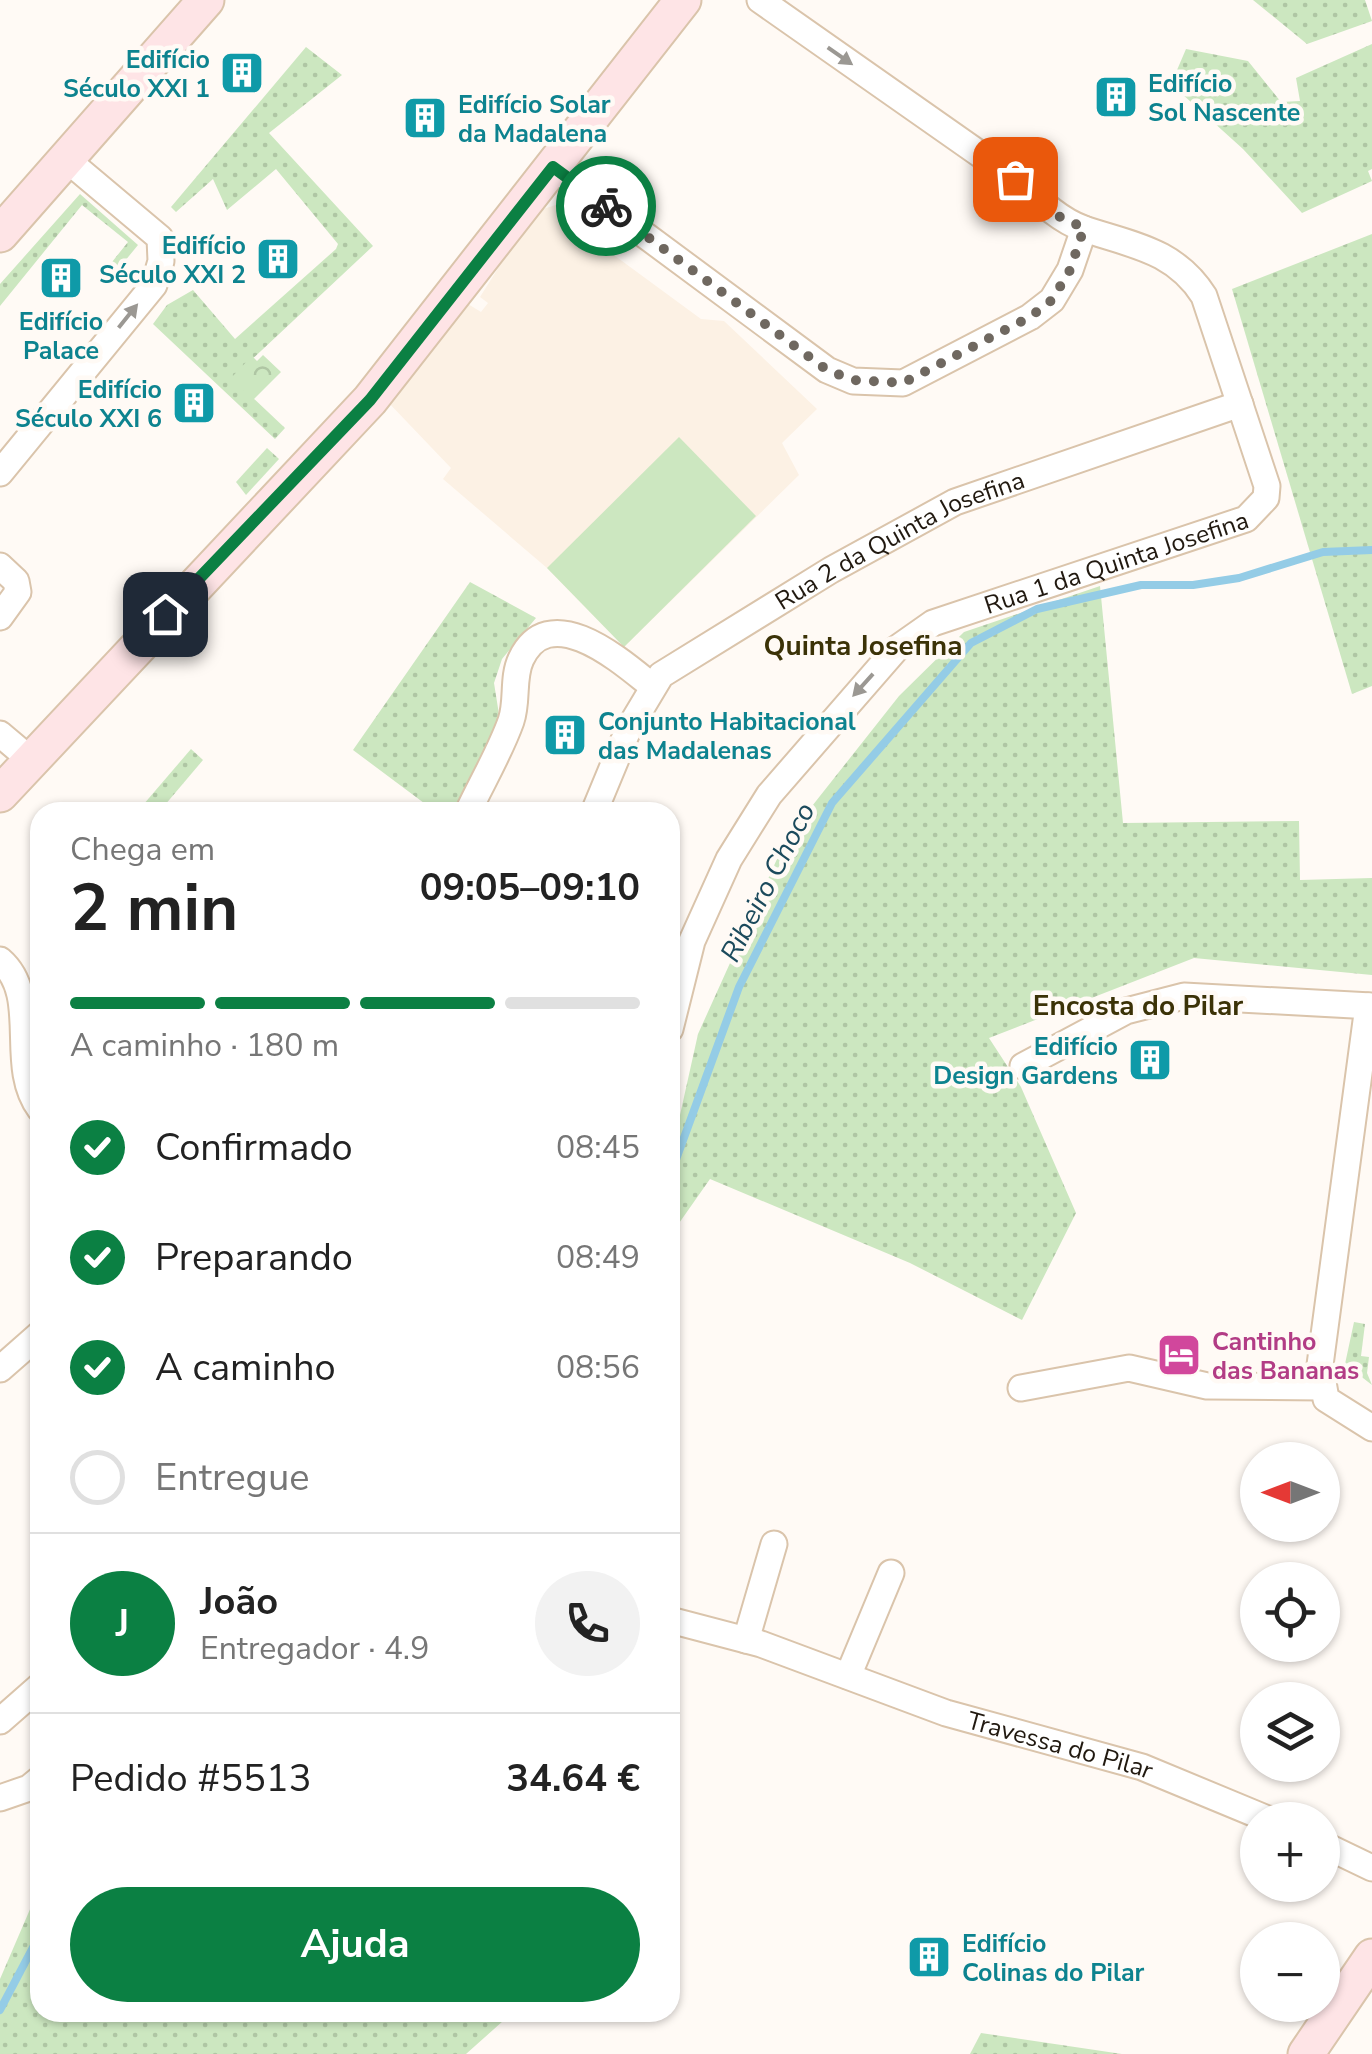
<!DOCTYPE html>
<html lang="pt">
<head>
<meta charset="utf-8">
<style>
	:root { --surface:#fff; --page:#f2f2f2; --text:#222; --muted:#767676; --line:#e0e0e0; --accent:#0b8043 }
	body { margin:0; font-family:"Nunito Sans",sans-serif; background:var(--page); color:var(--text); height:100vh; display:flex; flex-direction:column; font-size:38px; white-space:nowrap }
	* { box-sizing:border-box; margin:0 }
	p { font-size:32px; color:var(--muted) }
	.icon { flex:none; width:55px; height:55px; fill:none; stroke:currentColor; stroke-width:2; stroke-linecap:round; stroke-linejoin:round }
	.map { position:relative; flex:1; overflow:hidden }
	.panel { position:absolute; left:30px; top:802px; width:650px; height:1220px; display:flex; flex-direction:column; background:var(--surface); border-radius:30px; box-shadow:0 2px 8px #0004 }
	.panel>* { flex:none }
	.needle { width:65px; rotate:270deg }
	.buttons { position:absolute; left:1240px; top:1442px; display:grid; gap:20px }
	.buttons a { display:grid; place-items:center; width:100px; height:100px; border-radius:50%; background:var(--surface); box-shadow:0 2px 8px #0004; font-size:50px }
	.pin { position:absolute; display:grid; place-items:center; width:85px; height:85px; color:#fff; margin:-42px; border-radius:20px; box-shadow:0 5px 15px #0006 }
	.courier { position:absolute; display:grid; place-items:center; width:100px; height:100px; margin:-50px; border:8px solid #0b8043; border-radius:50%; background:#fff; color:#222; box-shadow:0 2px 12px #0007 }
	.headline em { font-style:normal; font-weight:700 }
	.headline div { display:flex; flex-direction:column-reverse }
	.headline { display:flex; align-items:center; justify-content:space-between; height:170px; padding:0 40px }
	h1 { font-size:65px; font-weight:700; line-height:75px }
	.bar { display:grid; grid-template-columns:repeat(4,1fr); gap:15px 10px; align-content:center; height:120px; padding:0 40px }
	.bar i { height:12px; border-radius:8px; background:var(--line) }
	.bar .current { background:var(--accent) }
	.bar p { grid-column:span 4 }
	.line { display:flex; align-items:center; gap:25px; padding:0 40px; border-top:2px solid var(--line) }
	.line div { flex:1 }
	.round { display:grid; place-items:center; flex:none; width:105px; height:105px; border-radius:52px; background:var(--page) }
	ol { padding:0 40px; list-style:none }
	li { display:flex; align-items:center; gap:30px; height:110px }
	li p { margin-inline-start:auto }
	li .icon { padding:10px; border-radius:50%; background:var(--accent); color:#fff; stroke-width:4 }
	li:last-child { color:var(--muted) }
	li i { width:55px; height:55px; border:5px solid var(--line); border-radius:50% }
	.button { display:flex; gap:20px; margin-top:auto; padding:20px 40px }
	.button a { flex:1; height:115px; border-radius:60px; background:var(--accent); color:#fff; font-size:40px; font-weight:700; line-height:115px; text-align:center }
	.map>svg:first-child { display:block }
	.built { fill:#fcf1e4 }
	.grass { fill:url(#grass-dots) }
	.forest { fill:url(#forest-crowns) }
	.pitch { fill:#cce7c0 }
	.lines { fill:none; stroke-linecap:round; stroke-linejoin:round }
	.stream { stroke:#94cce6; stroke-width:8 }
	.street-casing { stroke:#dac4ab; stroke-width:29 }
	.secondary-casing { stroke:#dac4ab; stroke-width:39 }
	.street { stroke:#fff; stroke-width:25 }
	.secondary { stroke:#fee4e6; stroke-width:35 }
	.oneway { fill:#9b9893 }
	.done { stroke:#6f6860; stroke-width:10; stroke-dasharray:0 18 }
	.route { stroke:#0b8043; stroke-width:12 }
	.labels { text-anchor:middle; stroke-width:9; stroke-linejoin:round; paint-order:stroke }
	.culture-label { font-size:25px; font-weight:bold; fill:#0d838f; stroke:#fffaf5; text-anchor:end }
	.street-label { font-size:25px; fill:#211910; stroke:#fffaf5 }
	.hotel-label { font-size:25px; font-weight:bold; fill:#b23c85; stroke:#fffaf5; text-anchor:start }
	.neighbourhood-label { font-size:28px; font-weight:bold; fill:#3b3207; stroke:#fffaf5 }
	.water-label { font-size:28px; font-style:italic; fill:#1b4a5c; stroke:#fffaf5 }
</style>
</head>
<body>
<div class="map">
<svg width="1372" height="2054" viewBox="0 0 1372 2054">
	<defs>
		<pattern id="grass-dots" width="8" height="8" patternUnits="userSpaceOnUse" patternTransform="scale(2.5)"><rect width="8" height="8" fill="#cce7c0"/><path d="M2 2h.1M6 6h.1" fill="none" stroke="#afc6a4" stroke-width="1.8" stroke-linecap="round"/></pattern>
		<pattern id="forest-crowns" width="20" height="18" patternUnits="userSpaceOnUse" patternTransform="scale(2.5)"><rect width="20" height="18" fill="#cce7c0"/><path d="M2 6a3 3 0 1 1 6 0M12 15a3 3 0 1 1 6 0" fill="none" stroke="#afc6a4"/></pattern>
	</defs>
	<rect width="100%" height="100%" fill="#fffaf5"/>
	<!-- built -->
	<path class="built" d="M562 203 588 214 618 236 607 250 701 319 724 321 817 409 782 443 799 475 624 647 547 568 443 479 451 468 386 400 468 304 481 312 488 303 480 297 502 262 543 209Z"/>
	<!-- grass -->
	<g class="grass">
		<path d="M1253 0H1365L1372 21 1307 44Z"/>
		<path d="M1372 44V169L1368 171 1372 181 1302 213 1243 149 1171 84 1186 49 1248 61 1281 102 1300 101 1296 78Z"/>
		<path d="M306 47 342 75 269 133 373 246 232 378 285 428 275 439 153 324 167 305 193 290 235 339 336 249 338 244 276 169 227 210 213 179 176 212 171 207Z"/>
		<path d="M80 194 138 245 111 278 104 272 128 242 82 205 0 306V284Z"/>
		<path d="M1372 234V686L1352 694 1232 289Z"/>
		<path d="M267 448 279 459 246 495 236 482Z"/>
		<path d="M470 582 536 618 502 659 494 683 501 727 459 812H436L353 750Z"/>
		<path d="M1100 586 1123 823 1299 821 1300 880 1372 878V975L1194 958 989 1038 1021 1087 1076 1213 1022 1320 910 1263 710 1179 670 1236V1160L698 1034 786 839 899 696 964 632Z"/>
		<path d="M191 749 203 760 159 812H137Z"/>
		<path d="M1354 1322 1365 1324 1361 1356 1369 1357 1367 1373 1372 1385 1345 1364Z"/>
		<path d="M40 1886V2012L512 2013 466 2054H0V1979Z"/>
		<path d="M981 2033 1122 2054H970Z"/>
	</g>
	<!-- forest -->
	<path class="forest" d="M263 355 281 372 253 400 231 378 252 356 257 361Z"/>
	<!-- pitch -->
	<path class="pitch" d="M679 437 756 516 624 647 547 568Z"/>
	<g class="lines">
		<!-- stream -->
		<g class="stream">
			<path d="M670 1176 739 987 832 803 971 643 1037 609 1141 585H1193L1239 578 1323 552 1372 550"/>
			<path d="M0 2010 40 1934"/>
		</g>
		<defs>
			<g id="street">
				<path d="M553 167 827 370 853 381 903 383 1030 317 1052 300 1070 270 1084 229"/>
				<path d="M0 473 154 285 161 261 160 238 66 159"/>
				<path d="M0 566 16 581 18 592 0 617"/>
				<path d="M0 734 32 761"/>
				<path d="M468 812C482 782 500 752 511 721 518 701 512 678 521 659 550 598 622 662 652 686"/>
				<path id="s1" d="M594 812 628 730 661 675 831 570 955 502 1240 404"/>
				<path d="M0 960C42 996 7 1065 40 1109"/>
				<path d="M1368 1006 1320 1365 1326 1399 1372 1428"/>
				<path id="s2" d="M670 1029 692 941 729 859 769 795 896 649 933 623 1246 519 1266 498 1267 486 1204 296C1175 250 1132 245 1084 229 1059 220 1040 201 1021 183L760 0"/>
				<path d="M1023 1066 1126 1011 1184 996 1372 1006"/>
				<path d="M0 1369 40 1334"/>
				<path d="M1021 1388 1129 1368 1207 1386 1321 1387"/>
				<path id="s3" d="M670 1620 761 1644 946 1713 1142 1767 1270 1820"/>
				<path d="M746 1640 774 1544"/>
				<path d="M848 1676 891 1573"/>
				<path d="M0 1721 40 1686"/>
				<path d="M0 1798 29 1788 40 1779"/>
				<path d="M1322 1844 1372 1868"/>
			</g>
			<g id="secondary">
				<path d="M0 234 206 0"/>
				<path d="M0 794 370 400 683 0"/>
				<path d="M1306 2054 1372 1957"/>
			</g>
		</defs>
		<!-- street casing -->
		<use href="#street" class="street-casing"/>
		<!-- secondary casing -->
		<use href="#secondary" class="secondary-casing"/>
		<!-- street -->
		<use href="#street" class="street"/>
		<!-- secondary -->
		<use href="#secondary" class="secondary"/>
	</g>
	<!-- one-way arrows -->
	<defs><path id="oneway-solid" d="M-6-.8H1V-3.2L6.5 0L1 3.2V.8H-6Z" transform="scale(2.5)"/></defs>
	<g class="oneway">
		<use href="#oneway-solid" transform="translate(840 56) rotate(35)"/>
		<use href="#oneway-solid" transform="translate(128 316) rotate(-51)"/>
		<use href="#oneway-solid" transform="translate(863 685) rotate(132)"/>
	</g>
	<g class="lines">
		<!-- done -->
		<path class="done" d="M606 206 827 370 853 380 903 383 1030 317 1052 300 1070 270 1084 228 1058 216 1015 179"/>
		<!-- route -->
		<path class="route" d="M165 614 370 400 553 167 606 206"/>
	</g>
	<!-- icons -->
	<defs>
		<symbol id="building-square" viewBox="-11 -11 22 22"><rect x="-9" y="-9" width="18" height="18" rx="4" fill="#0f9aa8" stroke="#fffaf5"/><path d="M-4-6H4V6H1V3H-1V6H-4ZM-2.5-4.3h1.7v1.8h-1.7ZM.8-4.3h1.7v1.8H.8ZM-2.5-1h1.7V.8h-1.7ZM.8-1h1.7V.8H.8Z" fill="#fff"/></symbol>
		<symbol id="hotel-square" viewBox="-11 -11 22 22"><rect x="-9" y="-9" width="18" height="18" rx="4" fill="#d1479c" stroke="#fffaf5"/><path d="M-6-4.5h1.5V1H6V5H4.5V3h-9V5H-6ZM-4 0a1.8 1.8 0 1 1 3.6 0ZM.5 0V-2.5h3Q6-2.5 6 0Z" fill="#fff"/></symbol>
	</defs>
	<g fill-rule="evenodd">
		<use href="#building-square" x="217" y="48" width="50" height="50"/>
		<use href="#building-square" x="1091" y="72" width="50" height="50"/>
		<use href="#building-square" x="400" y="93" width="50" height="50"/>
		<use href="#building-square" x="253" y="234" width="50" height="50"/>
		<use href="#building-square" x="36" y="253" width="50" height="50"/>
		<use href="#building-square" x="169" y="378" width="50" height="50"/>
		<use href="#building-square" x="540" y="710" width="50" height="50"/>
		<use href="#building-square" x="1125" y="1035" width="50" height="50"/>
		<use href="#hotel-square" x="1154" y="1330" width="50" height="50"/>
		<use href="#building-square" x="904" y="1932" width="50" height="50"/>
	</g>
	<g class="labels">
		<!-- culture labels -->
		<g class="culture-label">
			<text x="210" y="68">Edifício<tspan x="210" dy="29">Século XXI 1</tspan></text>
			<text x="1148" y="92" text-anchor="start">Edifício<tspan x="1148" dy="29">Sol Nascente</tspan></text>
			<text x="458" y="113" text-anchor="start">Edifício Solar<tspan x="458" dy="29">da Madalena</tspan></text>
			<text x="246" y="254">Edifício<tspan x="246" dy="29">Século XXI 2</tspan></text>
			<text x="61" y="330" text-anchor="middle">Edifício<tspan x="61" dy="29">Palace</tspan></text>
			<text x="162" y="398">Edifício<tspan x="162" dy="29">Século XXI 6</tspan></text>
			<text x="598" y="730" text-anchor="start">Conjunto Habitacional<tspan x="598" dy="29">das Madalenas</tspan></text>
			<text x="1118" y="1055">Edifício<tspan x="1118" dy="29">Design Gardens</tspan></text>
			<text x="962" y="1952" text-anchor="start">Edifício<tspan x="962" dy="29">Colinas do Pilar</tspan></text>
		</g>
		<!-- street labels -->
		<g class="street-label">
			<text dy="9" stroke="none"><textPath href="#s1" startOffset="428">Rua 2 da Quinta Josefina</textPath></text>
			<text dy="9" stroke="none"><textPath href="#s2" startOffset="688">Rua 1 da Quinta Josefina</textPath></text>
			<text dy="9" stroke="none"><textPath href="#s3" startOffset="410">Travessa do Pilar</textPath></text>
		</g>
		<!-- hotel labels -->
		<g class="hotel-label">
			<text x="1212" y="1350">Cantinho<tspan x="1212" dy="29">das Bananas</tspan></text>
		</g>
		<!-- neighbourhood labels -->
		<g class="neighbourhood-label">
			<text x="863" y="655">Quinta Josefina</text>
			<text x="1138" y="1015">Encosta do Pilar</text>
		</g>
		<!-- water labels -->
		<g class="water-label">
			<text transform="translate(767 882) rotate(-63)" y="10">Ribeiro Choco</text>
		</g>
	</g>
</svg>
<div class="buttons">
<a><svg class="needle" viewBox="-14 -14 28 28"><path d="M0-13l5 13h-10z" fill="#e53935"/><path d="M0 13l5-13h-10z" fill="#767676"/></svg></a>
<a><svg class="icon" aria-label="locate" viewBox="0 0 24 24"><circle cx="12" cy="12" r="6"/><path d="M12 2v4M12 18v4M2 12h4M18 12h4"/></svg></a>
<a><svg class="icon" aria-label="layers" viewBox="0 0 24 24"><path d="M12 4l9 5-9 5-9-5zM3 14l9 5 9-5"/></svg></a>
<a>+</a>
<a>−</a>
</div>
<div class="pin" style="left:1015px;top:179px;background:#ea580c"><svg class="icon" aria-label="bag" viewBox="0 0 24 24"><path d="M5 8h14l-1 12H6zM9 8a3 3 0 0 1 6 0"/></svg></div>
<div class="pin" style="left:165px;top:614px;background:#1f2937"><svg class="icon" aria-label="home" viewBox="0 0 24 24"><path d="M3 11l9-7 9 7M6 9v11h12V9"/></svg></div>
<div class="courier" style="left:606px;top:206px"><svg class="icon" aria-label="bike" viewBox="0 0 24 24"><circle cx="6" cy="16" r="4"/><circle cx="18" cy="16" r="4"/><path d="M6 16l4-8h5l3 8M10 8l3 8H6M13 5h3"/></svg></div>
<section class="panel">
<div class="headline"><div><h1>2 min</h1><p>Chega em</p></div><em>09:05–09:10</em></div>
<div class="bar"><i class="current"></i><i class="current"></i><i class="current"></i><i></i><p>A caminho · 180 m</p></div>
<ol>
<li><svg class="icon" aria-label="check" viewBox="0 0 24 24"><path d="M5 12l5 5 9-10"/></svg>Confirmado<p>08:45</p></li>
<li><svg class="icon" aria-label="check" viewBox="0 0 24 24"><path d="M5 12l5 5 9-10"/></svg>Preparando<p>08:49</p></li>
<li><svg class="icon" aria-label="check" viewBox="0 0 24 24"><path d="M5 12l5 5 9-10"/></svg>A caminho<p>08:56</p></li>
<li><i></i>Entregue</li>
</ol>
<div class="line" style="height:180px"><b class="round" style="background:var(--accent);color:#fff">J</b><div><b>João</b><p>Entregador · 4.9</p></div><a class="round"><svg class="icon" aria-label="phone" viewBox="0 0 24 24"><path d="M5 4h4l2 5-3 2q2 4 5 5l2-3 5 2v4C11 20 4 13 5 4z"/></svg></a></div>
<div class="line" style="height:130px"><div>Pedido #5513</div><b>34.64 €</b></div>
<div class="button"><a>Ajuda</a></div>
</section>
</div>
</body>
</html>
